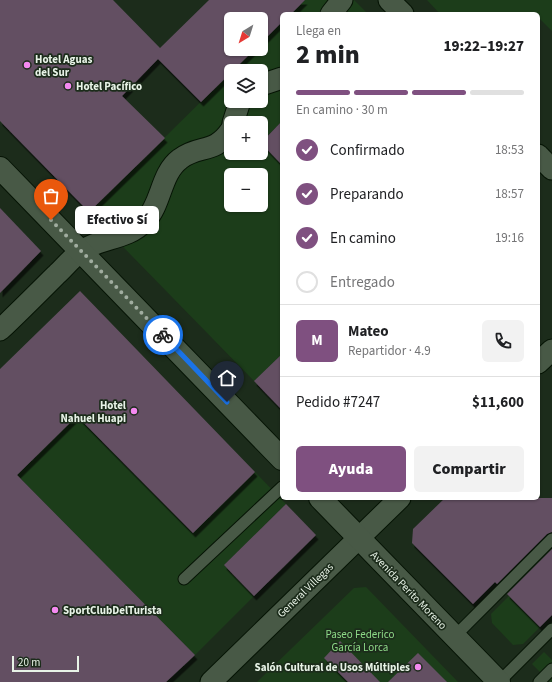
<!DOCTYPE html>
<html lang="es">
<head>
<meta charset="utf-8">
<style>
	:root { --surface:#fff; --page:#f2f2f2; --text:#202124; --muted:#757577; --line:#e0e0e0; --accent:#7f5080 }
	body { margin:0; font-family:"Source Sans 3",sans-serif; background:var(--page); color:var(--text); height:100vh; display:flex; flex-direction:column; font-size:15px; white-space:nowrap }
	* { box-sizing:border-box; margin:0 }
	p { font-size:13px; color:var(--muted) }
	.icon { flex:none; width:22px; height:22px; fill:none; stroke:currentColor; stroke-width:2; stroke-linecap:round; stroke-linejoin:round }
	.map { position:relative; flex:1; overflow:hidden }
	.sheet { position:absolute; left:280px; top:12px; width:260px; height:488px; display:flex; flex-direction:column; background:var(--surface); border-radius:6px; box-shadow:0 1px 3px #0004 }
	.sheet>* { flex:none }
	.needle { width:26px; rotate:218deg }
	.fabs { position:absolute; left:224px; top:12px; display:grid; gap:8px }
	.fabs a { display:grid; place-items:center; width:44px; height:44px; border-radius:6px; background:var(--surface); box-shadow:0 1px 3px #0004; font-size:20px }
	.scale { position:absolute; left:12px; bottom:10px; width:67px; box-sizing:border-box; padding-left:4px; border:2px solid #e8f3e7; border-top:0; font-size:11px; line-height:14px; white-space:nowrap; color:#e8f3e7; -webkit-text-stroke:3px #1c2c1b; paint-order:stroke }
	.pin { position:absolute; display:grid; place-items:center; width:34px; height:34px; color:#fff; margin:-41px -17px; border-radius:50% 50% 50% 0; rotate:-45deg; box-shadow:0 0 4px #0007 }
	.pin .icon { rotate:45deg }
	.courier { position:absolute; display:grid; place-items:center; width:40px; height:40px; margin:-20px; border:3px solid #1a73e8; border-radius:50%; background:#fff; color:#222; box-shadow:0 1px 5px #0007 }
	.bubble { position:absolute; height:28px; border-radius:6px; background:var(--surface); box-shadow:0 1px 3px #0004; font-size:13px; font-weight:800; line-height:28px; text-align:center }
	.summary em { font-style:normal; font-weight:800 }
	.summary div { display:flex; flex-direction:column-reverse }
	.summary { display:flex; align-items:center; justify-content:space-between; height:68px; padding:0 16px }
	h1 { font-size:26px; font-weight:800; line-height:30px }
	.bar { display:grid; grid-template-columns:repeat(4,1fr); gap:6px 4px; align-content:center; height:48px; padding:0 16px }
	.bar i { height:5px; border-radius:3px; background:var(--line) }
	.bar .selected { background:var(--accent) }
	.bar p { grid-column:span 4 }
	.line { display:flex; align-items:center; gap:10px; padding:0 16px; border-top:1px solid var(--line) }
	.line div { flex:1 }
	.round { display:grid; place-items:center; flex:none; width:42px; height:42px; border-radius:6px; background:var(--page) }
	ol { padding:0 16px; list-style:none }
	li { display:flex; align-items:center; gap:12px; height:44px }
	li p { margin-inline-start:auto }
	li .icon { padding:4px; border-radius:50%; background:var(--accent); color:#fff; stroke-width:4 }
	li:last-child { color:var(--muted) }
	li i { width:22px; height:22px; border:2px solid var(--line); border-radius:50% }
	.action { display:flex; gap:8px; margin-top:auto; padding:8px 16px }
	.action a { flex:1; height:46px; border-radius:6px; background:var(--accent); color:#fff; font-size:16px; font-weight:800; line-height:46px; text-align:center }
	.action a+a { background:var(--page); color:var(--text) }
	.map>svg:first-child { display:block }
	.green { fill:#1c3d1a; fill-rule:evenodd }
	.building { fill:#635062; filter:url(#shadow) }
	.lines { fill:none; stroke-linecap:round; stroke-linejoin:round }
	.service-casing { stroke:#061405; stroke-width:13 }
	.minor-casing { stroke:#061405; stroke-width:23 }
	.secondary-casing { stroke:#061405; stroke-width:24 }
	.service { stroke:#485946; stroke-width:11 }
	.minor { stroke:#485946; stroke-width:21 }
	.secondary { stroke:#485946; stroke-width:22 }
	.done { stroke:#a1ada0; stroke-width:4; stroke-dasharray:0 7.2 }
	.route { stroke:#1a73e8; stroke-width:5 }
	.poi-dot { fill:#f489f0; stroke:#1c2c1b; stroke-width:1.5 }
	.labels { text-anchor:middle; stroke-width:3.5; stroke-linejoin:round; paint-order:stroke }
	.poi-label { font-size:11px; font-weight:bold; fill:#e8f3e7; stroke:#1c2c1b; text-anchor:start }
	.street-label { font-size:11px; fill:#e8f3e7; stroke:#1c2c1b }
	.park-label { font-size:11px; fill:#8dda87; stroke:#1c2c1b }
</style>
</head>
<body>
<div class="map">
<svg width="552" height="682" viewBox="0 0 552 682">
	<defs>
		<filter id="shadow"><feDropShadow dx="2.5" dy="4.5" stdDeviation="0" flood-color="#0009"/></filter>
	</defs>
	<rect width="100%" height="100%" fill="#1c2c1b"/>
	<!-- green -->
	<g class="green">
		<path d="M305 0H354L368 14H291Z"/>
		<path d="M427 0H552V31L540 19 538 20V14H440Z"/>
		<path d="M282 22V121L261 142V123H231V153H261V143L282 165V354L254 381 89 212 231 72V101H261V71H233L255 49H261V43ZM231 175H261V205H231Z"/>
		<path d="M77 416 192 533 255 472 286 504 224 565 254 596 195 655 17 475Z"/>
		<path d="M366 587 458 682H257L354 588Z"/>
		<path d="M509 596 540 627 523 644 513 645 492 623 491 614Z"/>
		<path d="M544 652 552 660V682H550L532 664Z"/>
	</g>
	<!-- building -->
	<g class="building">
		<path d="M0 0H113L160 48 209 0H305L291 14H282V22L261 43V19H231V49H255L201 102 158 59 122 96 165 138 89 212 0 121Z"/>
		<path d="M282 121V165L261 143Z"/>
		<path d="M0 208 41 251 0 293Z"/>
		<path d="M80 291 255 472 193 533 77 416 17 475 195 655 166 682H0V369Z"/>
		<path d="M282 354V410L254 381Z"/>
		<path d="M445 498H552V532L547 534 497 584 495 582 473 604 412 543 413 529Z"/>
		<path d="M286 504 316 535 254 596 224 565Z"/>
		<path d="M552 549V615L540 627 507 594Z"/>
		<path d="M340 641 380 682H348L324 658Z"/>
		<path d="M418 653 447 682H388Z"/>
	</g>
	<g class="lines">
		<defs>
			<g id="service">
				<path d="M184 579 282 487"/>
				<path d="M454 637 552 539"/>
				<path d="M499 682 552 629"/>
				<path d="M539 682 552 669"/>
			</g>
			<g id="minor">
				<path d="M389 0 403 14"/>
				<path d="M331 14 342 0"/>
				<path d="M261 85 282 78"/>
				<path d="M233 123 240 101"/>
				<path d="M538 155 552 169"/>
				<path d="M0 330C19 312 38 293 56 275 65 267 73 256 83 250 103 237 127 240 145 221 162 204 160 174 180 159 199 144 214 155 231 130"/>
				<path d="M538 363 552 350"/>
				<path d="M211 682 400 498"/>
			</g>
			<g id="secondary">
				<path d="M0 168 282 459"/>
				<path d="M320 498 499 682"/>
			</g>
		</defs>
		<!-- service casing -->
		<use href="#service" class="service-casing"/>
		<!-- minor casing -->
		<use href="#minor" class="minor-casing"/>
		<!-- secondary casing -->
		<use href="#secondary" class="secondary-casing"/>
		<!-- service -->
		<use href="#service" class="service"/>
		<!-- minor -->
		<use href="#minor" class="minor"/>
		<!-- secondary -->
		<use href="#secondary" class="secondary"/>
	</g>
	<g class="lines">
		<!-- done -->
		<path class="done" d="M51 220 163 335"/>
		<!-- route -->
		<path class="route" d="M163 335 227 402"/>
	</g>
	<!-- markers -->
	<g class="poi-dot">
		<circle cx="27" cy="65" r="4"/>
		<circle cx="68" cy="86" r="4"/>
		<circle cx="134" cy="411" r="4"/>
		<circle cx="55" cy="610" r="4"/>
		<circle cx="418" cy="667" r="4"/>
	</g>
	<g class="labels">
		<!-- poi labels -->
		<g class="poi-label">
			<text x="35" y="63">Hotel Aguas<tspan x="35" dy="13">del Sur</tspan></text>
			<text x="76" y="90">Hotel Pacífico</text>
			<text x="126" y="409" text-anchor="end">Hotel<tspan x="126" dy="13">Nahuel Huapi</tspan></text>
			<text x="63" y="614">SportClubDelTurista</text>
			<text x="410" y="671" text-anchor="end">Salón Cultural de Usos Múltiples</text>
		</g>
		<!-- street labels -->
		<g class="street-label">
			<text transform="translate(305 590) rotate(-44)" y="4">General Villegas</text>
			<text transform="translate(409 590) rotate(46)" y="4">Avenida Perito Moreno</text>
		</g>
		<!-- park labels -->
		<g class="park-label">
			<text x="360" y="638">Paseo Federico<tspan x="360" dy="13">García Lorca</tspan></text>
		</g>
	</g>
</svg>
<div class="fabs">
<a><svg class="needle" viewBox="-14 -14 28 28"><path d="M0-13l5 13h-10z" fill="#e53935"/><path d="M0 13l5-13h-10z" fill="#757577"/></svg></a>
<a><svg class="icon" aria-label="layers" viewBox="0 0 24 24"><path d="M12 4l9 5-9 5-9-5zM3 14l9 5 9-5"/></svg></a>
<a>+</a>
<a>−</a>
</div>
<div class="scale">20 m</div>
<div class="pin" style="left:51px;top:220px;background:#ea580c"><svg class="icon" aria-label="bag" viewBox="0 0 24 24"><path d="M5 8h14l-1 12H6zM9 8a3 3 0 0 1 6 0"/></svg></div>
<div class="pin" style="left:227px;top:402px;background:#1f2937"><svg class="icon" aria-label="home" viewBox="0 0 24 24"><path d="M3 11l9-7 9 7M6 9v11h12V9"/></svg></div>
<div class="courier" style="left:163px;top:335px"><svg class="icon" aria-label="bike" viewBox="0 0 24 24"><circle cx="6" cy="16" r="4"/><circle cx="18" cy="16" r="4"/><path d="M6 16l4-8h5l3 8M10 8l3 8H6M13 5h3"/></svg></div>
<div class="bubble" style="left:75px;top:206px;width:84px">Efectivo Sí</div>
<section class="sheet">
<div class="summary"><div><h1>2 min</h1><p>Llega en</p></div><em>19:22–19:27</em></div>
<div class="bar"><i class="selected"></i><i class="selected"></i><i class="selected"></i><i></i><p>En camino · 30 m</p></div>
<ol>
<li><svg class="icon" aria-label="check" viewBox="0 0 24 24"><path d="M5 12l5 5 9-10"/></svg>Confirmado<p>18:53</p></li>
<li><svg class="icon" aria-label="check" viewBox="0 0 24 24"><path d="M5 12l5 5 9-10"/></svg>Preparando<p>18:57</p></li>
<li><svg class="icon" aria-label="check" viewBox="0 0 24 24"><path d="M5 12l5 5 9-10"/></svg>En camino<p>19:16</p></li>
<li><i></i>Entregado</li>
</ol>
<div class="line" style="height:72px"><b class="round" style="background:var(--accent);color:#fff">M</b><div><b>Mateo</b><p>Repartidor · 4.9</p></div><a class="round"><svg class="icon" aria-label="phone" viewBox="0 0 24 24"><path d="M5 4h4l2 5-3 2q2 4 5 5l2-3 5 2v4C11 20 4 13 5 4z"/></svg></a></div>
<div class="line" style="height:52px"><div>Pedido #7247</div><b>$11,600</b></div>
<div class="action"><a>Ayuda</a><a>Compartir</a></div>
</section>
</div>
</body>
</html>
